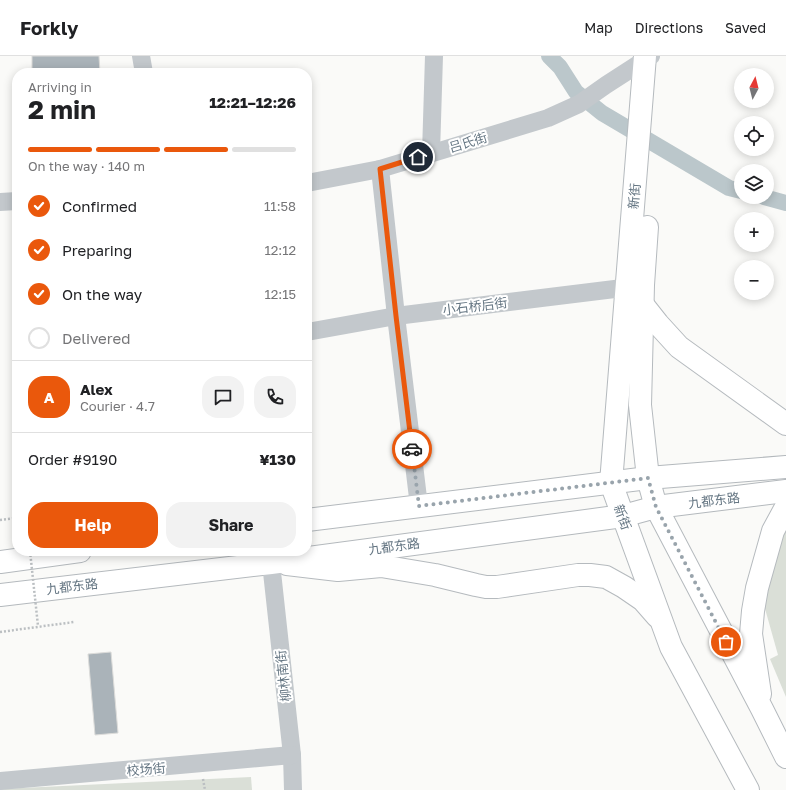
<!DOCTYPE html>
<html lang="en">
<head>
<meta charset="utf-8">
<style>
	:root { --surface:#fff; --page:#f2f2f2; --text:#202124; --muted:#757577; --line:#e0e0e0; --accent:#ea580c }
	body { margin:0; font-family:"Golos Text","Noto Sans SC",sans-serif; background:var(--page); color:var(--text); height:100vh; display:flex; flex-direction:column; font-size:15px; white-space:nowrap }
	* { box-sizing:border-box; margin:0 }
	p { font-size:13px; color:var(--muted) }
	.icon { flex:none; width:22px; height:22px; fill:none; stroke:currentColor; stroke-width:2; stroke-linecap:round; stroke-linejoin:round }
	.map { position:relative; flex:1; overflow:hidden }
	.panel { position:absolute; left:12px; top:12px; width:300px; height:488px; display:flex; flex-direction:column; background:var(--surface); border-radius:16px; box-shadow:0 2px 10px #0003 }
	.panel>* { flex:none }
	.needle { width:26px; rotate:7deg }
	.fabs { position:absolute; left:734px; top:12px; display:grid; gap:8px }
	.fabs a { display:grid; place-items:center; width:40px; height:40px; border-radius:50%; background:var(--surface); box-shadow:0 2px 10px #0003; font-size:20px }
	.pin { position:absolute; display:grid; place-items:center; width:34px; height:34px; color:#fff; margin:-17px; border:2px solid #fff; border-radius:50%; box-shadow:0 1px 4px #0007 }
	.courier { position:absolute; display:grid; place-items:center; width:40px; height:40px; margin:-20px; border:3px solid #ea580c; border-radius:50%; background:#fff; color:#222; box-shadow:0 1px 5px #0007 }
	.overview em { font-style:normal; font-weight:700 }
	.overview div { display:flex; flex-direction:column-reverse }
	.overview { display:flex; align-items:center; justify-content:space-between; height:68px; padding:0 16px }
	h1 { font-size:26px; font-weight:700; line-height:30px }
	.bar { display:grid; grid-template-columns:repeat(4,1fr); gap:6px 4px; align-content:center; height:48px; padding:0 16px }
	.bar i { height:5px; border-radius:3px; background:var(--line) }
	.bar .current { background:var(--accent) }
	.bar p { grid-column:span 4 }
	.line { display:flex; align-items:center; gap:10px; padding:0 16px; border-top:1px solid var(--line) }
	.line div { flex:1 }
	.round { display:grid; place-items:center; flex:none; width:42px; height:42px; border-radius:16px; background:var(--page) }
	ol { padding:0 16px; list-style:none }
	li { display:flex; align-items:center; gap:12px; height:44px }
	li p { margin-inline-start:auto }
	li .icon { padding:4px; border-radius:50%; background:var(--accent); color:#fff; stroke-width:4 }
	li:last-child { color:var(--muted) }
	li i { width:22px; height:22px; border:2px solid var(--line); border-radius:50% }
	.primary-button { display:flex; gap:8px; margin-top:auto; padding:8px 16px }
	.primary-button a { flex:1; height:46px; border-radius:16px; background:var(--accent); color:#fff; font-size:16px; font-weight:700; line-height:46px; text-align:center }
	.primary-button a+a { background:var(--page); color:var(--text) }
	header { display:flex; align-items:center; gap:24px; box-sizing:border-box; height:56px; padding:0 20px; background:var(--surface); border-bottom:1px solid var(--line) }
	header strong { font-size:19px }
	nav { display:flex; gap:22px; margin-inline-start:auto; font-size:14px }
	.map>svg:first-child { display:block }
	.green { fill:#dadfd7 }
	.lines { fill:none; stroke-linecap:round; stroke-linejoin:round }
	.canal { stroke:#bbc7cb; stroke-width:16 }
	.building { fill:#aab3b9; stroke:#dcdcda }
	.major-casing { stroke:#b5babe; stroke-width:24 }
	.highway-casing { stroke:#b4b9bd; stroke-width:24 }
	.path { stroke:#bbbfc2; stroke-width:2.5; stroke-dasharray:2 2; stroke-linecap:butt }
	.minor { stroke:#c3c8cc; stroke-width:18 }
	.major { stroke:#fff; stroke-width:22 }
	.highway { stroke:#fff; stroke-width:22 }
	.path-bridge { stroke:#bbbfc2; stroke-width:2.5; stroke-dasharray:2 2; stroke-linecap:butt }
	.done { stroke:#99a4ac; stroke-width:4; stroke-dasharray:0 7.2 }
	.route { stroke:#ea580c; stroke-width:5 }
	.labels { text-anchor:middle; stroke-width:4; stroke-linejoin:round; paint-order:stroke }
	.street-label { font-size:13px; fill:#657683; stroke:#fff }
</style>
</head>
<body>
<header>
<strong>Forkly</strong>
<nav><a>Map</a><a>Directions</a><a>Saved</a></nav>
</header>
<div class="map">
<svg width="786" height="734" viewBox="0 0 786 734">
	<rect width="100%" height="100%" fill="#fafaf8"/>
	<!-- green -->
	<g class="green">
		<path d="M785 472H786V641L770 603 778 599 762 542Z"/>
		<path d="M251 721 252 734H0V733Z"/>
	</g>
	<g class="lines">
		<!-- canal -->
		<g class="canal">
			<path d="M549 0 560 11 576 36 602 57 729 132 741 135"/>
			<path d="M764 141 786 147"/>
		</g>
	</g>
	<!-- building -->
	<g class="building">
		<path d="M32 0H99L100 17H32Z"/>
		<path d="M111 596 118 677 95 679 88 598Z"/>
	</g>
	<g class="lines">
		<defs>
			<g id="major">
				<path d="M645 0 611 427 671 591 748 734"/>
				<path d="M647 171 643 229 640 349 648 422 656 451 762 653 786 701"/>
				<path d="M643 249 658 268 679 291 786 368"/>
				<path d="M287 508 338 514 381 510 435 519 476 529 486 531H497L578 519H590L606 521 624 531 643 544 657 560"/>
				<path d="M760 638 751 578 753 555 757 532 773 475 786 451"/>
			</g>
			<g id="highway">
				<path d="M307 464 648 422 786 411"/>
				<path d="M0 506 80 495"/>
				<path d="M0 539 271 507 623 460 656 451 786 435"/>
			</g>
		</defs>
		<!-- major casing -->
		<use href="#major" class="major-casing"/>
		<!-- highway casing -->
		<use href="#highway" class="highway-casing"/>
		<!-- path -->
		<g class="path">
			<path d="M0 464 17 462"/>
			<path d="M0 576 74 566"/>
			<path d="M203 723 205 734"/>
		</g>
		<!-- minor -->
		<g class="minor">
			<path d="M141 0 144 17"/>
			<path d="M431 97 434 0"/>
			<path d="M380 113 396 260 419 450"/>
			<path d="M307 127 380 113 548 62 579 48 606 29 651 0"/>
			<path d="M0 146 17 145"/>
			<path d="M307 276 396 260 639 230"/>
			<path d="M271 507 292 699 293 734"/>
			<path d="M0 725 292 699"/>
		</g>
		<!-- major -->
		<use href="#major" class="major"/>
		<!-- highway -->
		<use href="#highway" class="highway"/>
		<!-- path-bridge -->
		<path class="path-bridge" d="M30 495 38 570"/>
	</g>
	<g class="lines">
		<!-- done -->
		<path class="done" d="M412 393 419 450 648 422 656 451 726 586"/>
		<!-- route -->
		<path class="route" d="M412 393 396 260 380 113 418 101"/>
	</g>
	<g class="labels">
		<!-- street labels -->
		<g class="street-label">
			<text transform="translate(468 86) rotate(-17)" y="5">吕氏街</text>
			<text transform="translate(634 140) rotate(-85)" y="5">新街</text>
			<text transform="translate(475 250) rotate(-7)" y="5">小石桥后街</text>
			<text transform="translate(714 444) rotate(-7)" y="5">九都东路</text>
			<text transform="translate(623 461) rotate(70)" y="5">新街</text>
			<text transform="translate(394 490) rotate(-8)" y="5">九都东路</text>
			<text transform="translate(72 530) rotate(-7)" y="5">九都东路</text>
			<text transform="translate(283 620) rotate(-96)" y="5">柳林南街</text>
			<text transform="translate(146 713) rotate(-5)" y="5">校场街</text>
		</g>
	</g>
</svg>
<div class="fabs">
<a><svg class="needle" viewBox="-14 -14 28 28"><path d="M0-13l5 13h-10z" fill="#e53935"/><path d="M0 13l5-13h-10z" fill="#757577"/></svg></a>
<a><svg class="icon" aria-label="locate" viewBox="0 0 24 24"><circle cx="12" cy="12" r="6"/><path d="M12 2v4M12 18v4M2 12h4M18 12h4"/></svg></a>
<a><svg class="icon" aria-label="layers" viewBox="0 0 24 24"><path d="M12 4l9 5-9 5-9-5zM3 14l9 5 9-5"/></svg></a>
<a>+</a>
<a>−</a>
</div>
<div class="pin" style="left:726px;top:586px;background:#ea580c"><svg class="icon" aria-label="bag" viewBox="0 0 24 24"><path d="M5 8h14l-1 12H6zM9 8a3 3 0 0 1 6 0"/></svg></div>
<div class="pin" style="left:418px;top:101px;background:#1f2937"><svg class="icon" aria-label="home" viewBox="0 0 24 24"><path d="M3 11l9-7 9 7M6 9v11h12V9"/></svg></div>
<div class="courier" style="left:412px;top:393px"><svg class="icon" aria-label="car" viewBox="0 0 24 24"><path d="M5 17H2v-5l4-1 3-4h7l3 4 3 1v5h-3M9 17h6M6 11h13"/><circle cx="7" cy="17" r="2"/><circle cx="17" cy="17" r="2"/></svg></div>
<section class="panel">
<div class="overview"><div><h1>2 min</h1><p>Arriving in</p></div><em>12:21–12:26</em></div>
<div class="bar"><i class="current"></i><i class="current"></i><i class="current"></i><i></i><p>On the way · 140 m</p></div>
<ol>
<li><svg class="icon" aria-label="check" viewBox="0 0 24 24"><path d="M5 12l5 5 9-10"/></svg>Confirmed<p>11:58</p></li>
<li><svg class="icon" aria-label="check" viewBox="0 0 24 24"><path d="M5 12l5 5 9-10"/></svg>Preparing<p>12:12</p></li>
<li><svg class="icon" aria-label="check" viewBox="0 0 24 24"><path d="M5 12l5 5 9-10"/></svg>On the way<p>12:15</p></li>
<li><i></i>Delivered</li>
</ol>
<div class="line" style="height:72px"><b class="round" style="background:var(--accent);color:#fff">A</b><div><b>Alex</b><p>Courier · 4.7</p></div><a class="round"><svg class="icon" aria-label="chat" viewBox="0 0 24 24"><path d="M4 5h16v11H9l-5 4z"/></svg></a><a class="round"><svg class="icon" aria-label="phone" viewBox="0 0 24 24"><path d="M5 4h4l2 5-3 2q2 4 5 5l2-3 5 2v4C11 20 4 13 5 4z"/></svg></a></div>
<div class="line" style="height:52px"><div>Order #9190</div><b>¥130</b></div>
<div class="primary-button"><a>Help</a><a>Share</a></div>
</section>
</div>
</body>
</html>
